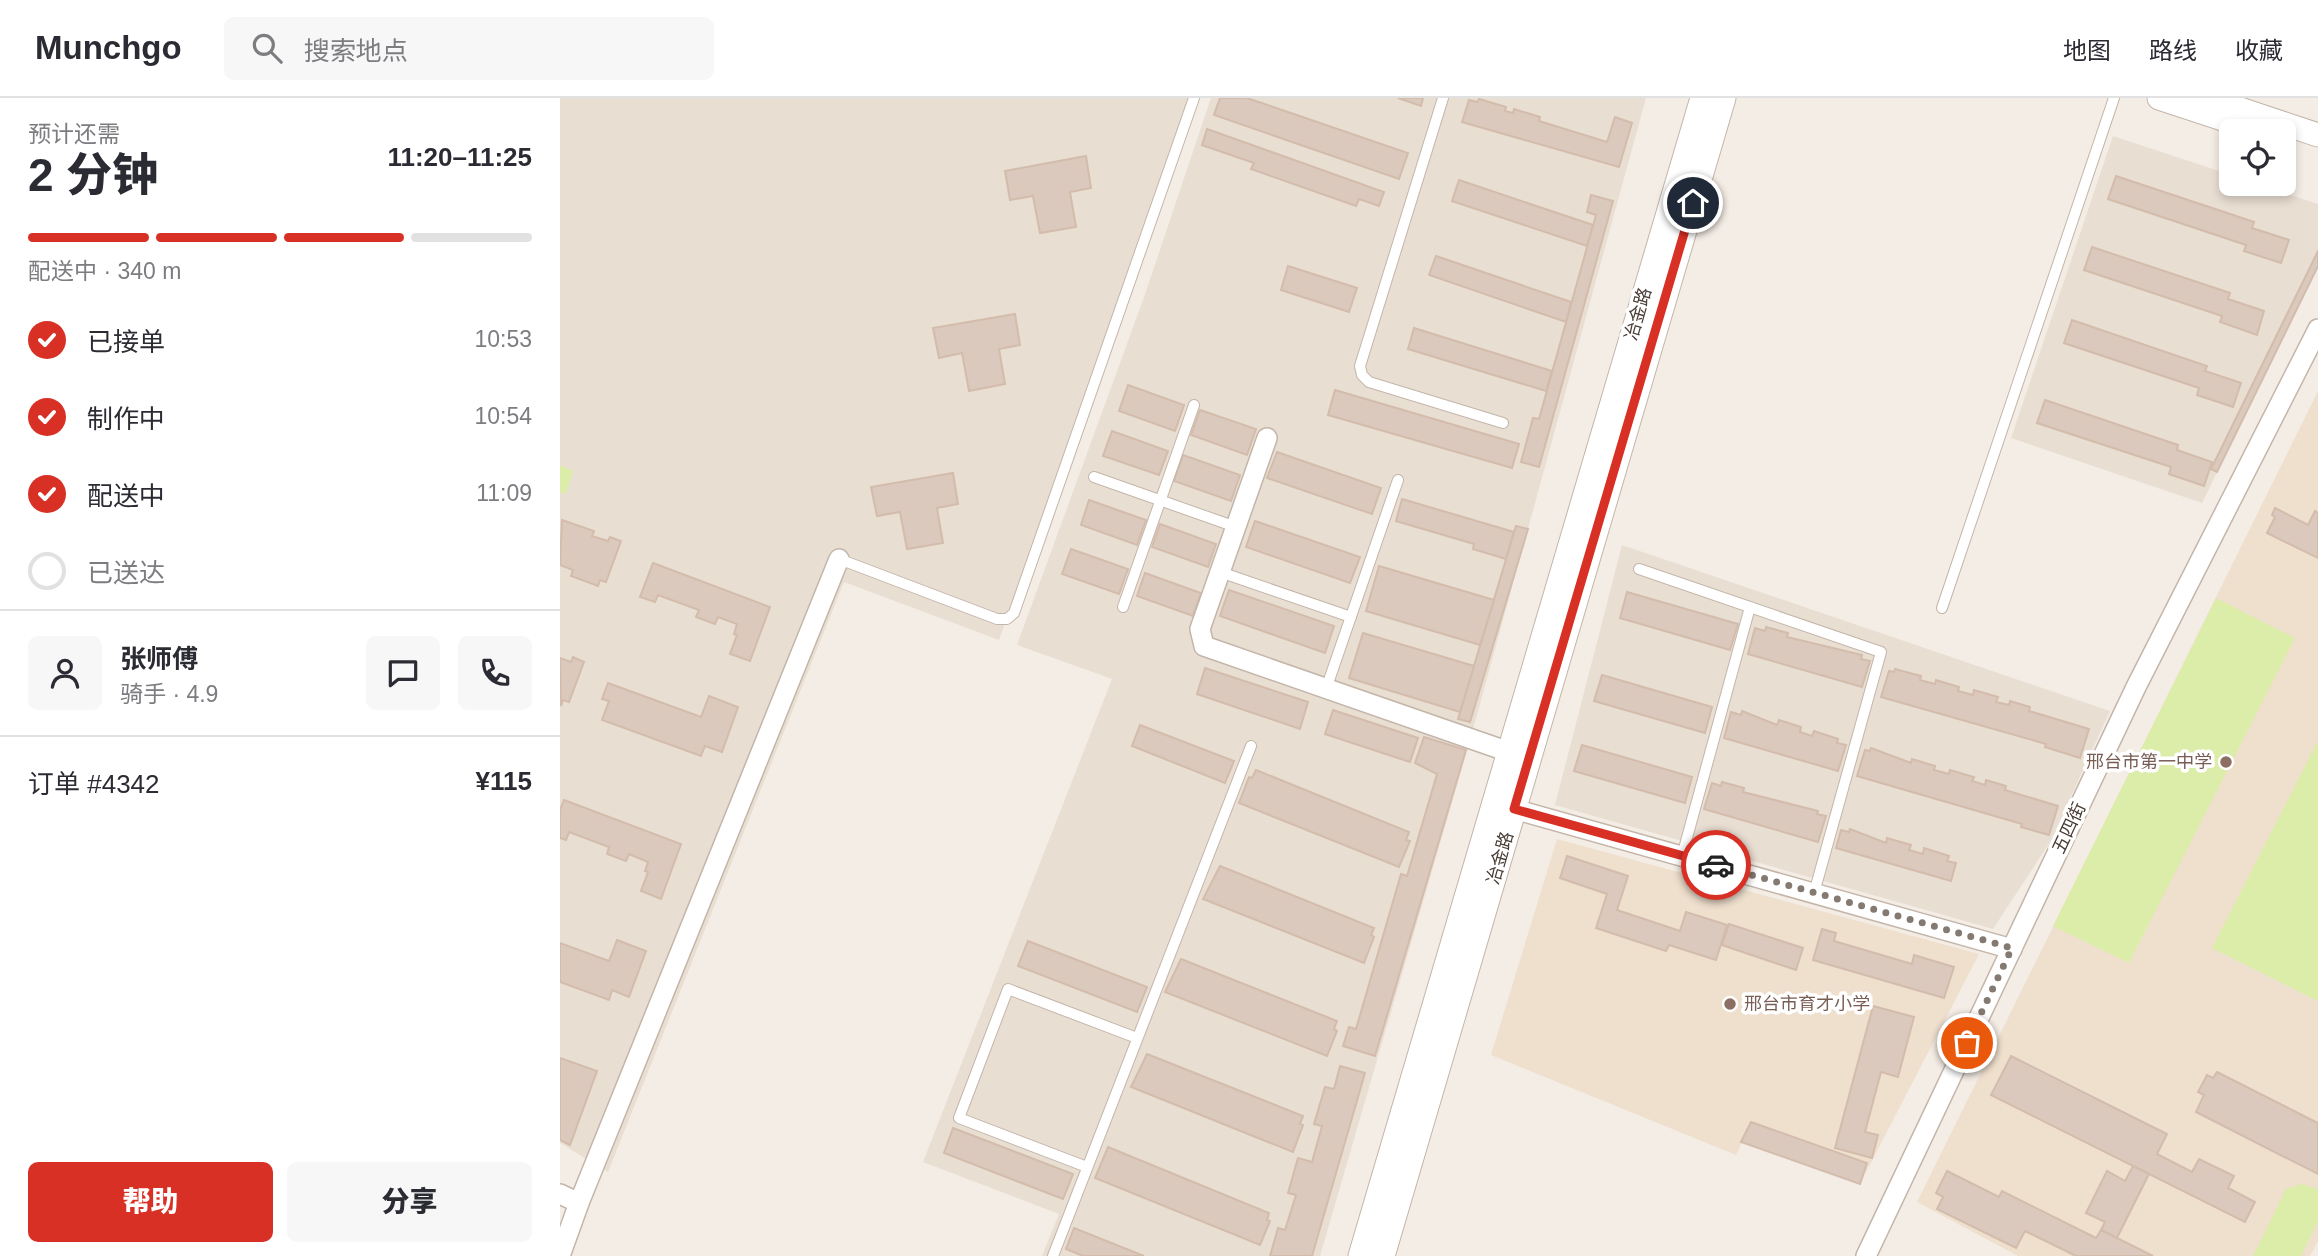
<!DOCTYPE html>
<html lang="zh">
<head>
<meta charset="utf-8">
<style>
	:root { --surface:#fff; --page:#f7f7f7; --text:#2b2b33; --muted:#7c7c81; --line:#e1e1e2; --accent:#d93025 }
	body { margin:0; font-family:Helvetica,"Noto Sans SC",sans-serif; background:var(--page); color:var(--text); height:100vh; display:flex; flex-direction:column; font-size:26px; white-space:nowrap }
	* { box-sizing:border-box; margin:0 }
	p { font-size:23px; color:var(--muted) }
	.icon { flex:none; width:38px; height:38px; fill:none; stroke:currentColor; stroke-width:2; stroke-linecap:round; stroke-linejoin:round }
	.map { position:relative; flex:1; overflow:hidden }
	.panel { display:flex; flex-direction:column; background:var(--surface); width:560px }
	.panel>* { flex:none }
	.controls { position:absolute; left:1659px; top:21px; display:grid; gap:14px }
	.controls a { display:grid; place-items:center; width:77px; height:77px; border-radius:10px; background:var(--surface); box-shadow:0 4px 10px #0003; font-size:35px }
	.pin { position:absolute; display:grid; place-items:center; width:60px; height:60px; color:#fff; margin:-30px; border:4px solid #fff; border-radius:50%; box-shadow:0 2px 7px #0007 }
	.courier { position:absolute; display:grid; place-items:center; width:70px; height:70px; margin:-35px; border:5px solid #d93025; border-radius:50%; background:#fff; color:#222; box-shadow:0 2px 9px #0007 }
	.summary em { font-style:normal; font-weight:800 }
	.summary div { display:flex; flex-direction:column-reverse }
	.summary { display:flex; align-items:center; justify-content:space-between; height:119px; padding:0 28px }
	h1 { font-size:46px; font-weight:800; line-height:52px }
	.bar { display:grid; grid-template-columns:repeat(4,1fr); gap:10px 7px; align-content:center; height:84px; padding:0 28px }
	.bar i { height:9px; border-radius:5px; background:var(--line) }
	.bar .current { background:var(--accent) }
	.bar p { grid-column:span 4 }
	.line { display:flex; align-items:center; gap:18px; padding:0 28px; border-top:2px solid var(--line) }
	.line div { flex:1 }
	.round { display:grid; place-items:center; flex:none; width:74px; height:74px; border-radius:10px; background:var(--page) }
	ol { padding:0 28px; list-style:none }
	li { display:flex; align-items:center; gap:21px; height:77px }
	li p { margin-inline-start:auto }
	li .icon { padding:7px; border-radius:50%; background:var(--accent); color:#fff; stroke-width:4 }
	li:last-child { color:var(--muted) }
	li i { width:38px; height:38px; border:4px solid var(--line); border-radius:50% }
	.action { display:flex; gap:14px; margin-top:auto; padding:14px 28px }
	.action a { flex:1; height:80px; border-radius:10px; background:var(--accent); color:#fff; font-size:28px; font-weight:800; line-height:80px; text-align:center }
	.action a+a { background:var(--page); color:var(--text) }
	header { display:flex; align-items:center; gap:42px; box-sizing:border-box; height:98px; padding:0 35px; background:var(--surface); border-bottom:2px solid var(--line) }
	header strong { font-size:33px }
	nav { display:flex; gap:38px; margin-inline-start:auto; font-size:24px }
	.search { width:490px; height:63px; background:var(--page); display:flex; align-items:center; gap:18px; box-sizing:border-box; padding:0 24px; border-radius:10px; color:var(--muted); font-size:26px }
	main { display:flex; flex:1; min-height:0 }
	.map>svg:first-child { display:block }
	.residential { fill:#e9ded2 }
	.education { fill:#efdfcd }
	.green { fill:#dceda9 }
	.building { fill:#dac9bc; stroke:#d3bcac; stroke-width:2 }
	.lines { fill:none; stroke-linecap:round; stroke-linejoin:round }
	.service-casing { stroke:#c4b5a9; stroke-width:12 }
	.minor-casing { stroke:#c4b5a9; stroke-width:22 }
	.tertiary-casing { stroke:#c4b5a9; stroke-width:25 }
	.service { stroke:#fff; stroke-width:10 }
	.minor { stroke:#fff; stroke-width:19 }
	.tertiary { stroke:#fff; stroke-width:23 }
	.done { stroke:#847a72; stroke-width:7; stroke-dasharray:0 12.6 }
	.route { stroke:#d93025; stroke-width:9 }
	.education-dot { fill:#8d6e63; stroke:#fff; stroke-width:2.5 }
	.labels { text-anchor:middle; stroke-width:7; stroke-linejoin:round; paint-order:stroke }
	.street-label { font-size:18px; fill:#483c34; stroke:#fff }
	.education-label { font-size:18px; fill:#785e54; stroke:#fff; text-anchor:end }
</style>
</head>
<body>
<header>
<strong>Munchgo</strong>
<div class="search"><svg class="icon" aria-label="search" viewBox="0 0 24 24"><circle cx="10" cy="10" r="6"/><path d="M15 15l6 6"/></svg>搜索地点</div>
<nav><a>地图</a><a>路线</a><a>收藏</a></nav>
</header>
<main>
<section class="panel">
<div class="summary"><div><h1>2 分钟</h1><p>预计还需</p></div><em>11:20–11:25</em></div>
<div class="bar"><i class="current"></i><i class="current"></i><i class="current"></i><i></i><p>配送中 · 340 m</p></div>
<ol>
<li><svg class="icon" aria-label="check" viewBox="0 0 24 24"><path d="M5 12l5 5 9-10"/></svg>已接单<p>10:53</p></li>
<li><svg class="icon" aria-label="check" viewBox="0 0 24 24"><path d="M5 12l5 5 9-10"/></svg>制作中<p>10:54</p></li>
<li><svg class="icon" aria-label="check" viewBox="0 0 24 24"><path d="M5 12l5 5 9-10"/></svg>配送中<p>11:09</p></li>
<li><i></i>已送达</li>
</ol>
<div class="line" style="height:126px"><a class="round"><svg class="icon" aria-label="person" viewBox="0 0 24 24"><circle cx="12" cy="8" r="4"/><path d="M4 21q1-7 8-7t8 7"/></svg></a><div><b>张师傅</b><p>骑手 · 4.9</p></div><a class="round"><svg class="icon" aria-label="chat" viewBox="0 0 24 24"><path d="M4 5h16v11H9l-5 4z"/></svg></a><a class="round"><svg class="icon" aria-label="phone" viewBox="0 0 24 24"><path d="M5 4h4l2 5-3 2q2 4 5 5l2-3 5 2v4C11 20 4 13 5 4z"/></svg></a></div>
<div class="line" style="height:91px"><div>订单 #4342</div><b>¥115</b></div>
<div class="action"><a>帮助</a><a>分享</a></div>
</section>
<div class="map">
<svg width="1758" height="1158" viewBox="0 0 1758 1158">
	<rect width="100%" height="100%" fill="#f4ede5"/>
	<!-- residential -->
	<g class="residential">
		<path d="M0 0H631L439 542 284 484 48 1074 0 1045Z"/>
		<path d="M651 0H1086L909 646 760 1158H482L499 1116 363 1064 552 581 457 547 583 202Z"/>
		<path d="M1553 38 1671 77V86H1697L1758 106V168L1642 405 1451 340Z"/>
		<path d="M1062 447 1550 613 1490 744 1433 831 995 707Z"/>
	</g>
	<!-- education -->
	<g class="education">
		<path d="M1758 293V1143L1750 1158H1458L1357 1104Z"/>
		<path d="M997 741 1419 856 1300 1086 1182 1044 1176 1057 931 957Z"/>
	</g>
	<!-- green -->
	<g class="green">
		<path d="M0 367 13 373 6 396 0 394Z"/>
		<path d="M1656 500 1735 540 1569 865 1493 828Z"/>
		<path d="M1758 643V903L1652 850Z"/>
		<path d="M1742 1086 1758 1091V1123L1741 1158H1693L1726 1091Z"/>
	</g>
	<!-- building -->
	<g class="building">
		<path d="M660 0H687L848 55 839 81 654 17Z"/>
		<path d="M838 0H863L861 8Z"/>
		<path d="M919 1 946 9 945 13 953 15 954 11 980 19 979 23 1047 44 1055 19 1072 25 1059 69 902 24 909 2 917 4Z"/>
		<path d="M647 31 824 94 819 108 799 101 796 108 691 71 694 65 642 47Z"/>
		<path d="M526 58 531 90 510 94 516 129 480 135 473 98 450 102 445 73Z"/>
		<path d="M1556 78 1694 124 1692 130 1729 142 1721 165 1684 153 1686 147 1548 101Z"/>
		<path d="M899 82 1033 127 1027 148 892 103Z"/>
		<path d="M1031 97 1053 103 979 369 961 364 973 320 979 321 1036 117 1027 114Z"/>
		<path d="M1532 149 1670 195 1668 201 1704 213 1697 237 1660 224 1662 218 1524 172Z"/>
		<path d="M1758 153V168L1657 374 1651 371Z"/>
		<path d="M876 158 1011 204 1006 224 869 177Z"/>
		<path d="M728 168 797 190 789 214 721 192Z"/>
		<path d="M455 216 460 247 439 251 445 286 409 293 402 255 379 260 373 230Z"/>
		<path d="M1512 222 1647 268 1645 273 1681 285 1673 309 1637 297 1639 290 1504 245Z"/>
		<path d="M854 230 992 273 986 293 848 251Z"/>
		<path d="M568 287 624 307 615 333 559 313Z"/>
		<path d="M775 292 959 346 952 370 768 317Z"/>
		<path d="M1485 302 1618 347 1617 352 1652 364 1644 388 1609 376 1611 369 1477 325Z"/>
		<path d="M640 312 696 331 687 357 631 337Z"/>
		<path d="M552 333 608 353 599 377 543 358Z"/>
		<path d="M717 354 821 390 812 416 707 380Z"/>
		<path d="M623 357 680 377 671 403 614 383Z"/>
		<path d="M393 375 398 406 377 410 383 445 347 451 340 414 317 418 311 389Z"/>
		<path d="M842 401 954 434 946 461 913 451 914 446 836 423Z"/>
		<path d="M529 402 586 422 577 447 521 427Z"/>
		<path d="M1715 410 1748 427 1755 413 1758 415V460L1707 435 1715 419 1712 417Z"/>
		<path d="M2 422 34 433 32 438 48 443 50 439 61 443 46 484 40 482 38 488 11 478 13 472 0 467Z"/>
		<path d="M695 423 800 459 790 485 686 449Z"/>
		<path d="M600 426 656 446 648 469 592 449Z"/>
		<path d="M956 428 968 431 910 624 898 621Z"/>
		<path d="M511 451 568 471 559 496 502 476Z"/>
		<path d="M93 465 210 509 190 563 170 556 177 537 174 536 177 526 158 519 155 526 136 519 139 512 98 497 95 504 80 499Z"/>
		<path d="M819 468 934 502 920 547 806 513Z"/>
		<path d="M585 475 641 495 633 518 577 498Z"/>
		<path d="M669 492 774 528 765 555 660 518Z"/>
		<path d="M1067 494 1178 526 1170 552 1060 520Z"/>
		<path d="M1206 529 1228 535 1227 539 1302 557 1301 561 1310 563 1302 589 1188 556 1195 530 1205 533Z"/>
		<path d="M803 535 914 568 900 614 789 580Z"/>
		<path d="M13 559 24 564 9 604 3 602 1 608 0 560 11 564Z"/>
		<path d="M645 570 748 604 740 631 637 596Z"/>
		<path d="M1335 571 1361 578 1360 582 1375 586 1376 582 1399 589 1398 593 1413 597 1414 592 1438 599 1436 604 1449 607 1450 603 1470 609 1469 613 1529 631 1520 660 1485 649 1486 646 1321 599 1329 573 1334 574Z"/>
		<path d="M1042 577 1152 609 1145 635 1034 603Z"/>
		<path d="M48 585 141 619 149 598 178 609 162 654 145 648 141 658 42 622 49 603 42 601Z"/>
		<path d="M773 612 858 640 850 664 765 636Z"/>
		<path d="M1182 613 1217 627 1219 622 1241 629 1240 634 1252 638 1254 633 1278 641 1277 645 1286 647 1278 673 1164 640 1171 614 1181 617Z"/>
		<path d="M580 627 674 663 665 685 572 648Z"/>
		<path d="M864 639 906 652 815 958 783 948 789 929 796 931 841 776 847 778 877 676 855 665Z"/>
		<path d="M1022 647 1132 679 1125 705 1014 673Z"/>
		<path d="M1311 650 1351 665 1352 661 1375 668 1374 672 1389 676 1390 672 1414 679 1412 683 1425 687 1426 682 1446 688 1445 692 1498 708 1489 737 1461 729 1462 726 1297 678 1305 652 1310 653Z"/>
		<path d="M696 672 849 734 846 742 850 743 839 769 679 705 689 679 692 680Z"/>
		<path d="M1162 684 1184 690 1183 694 1258 713 1257 716 1266 718 1258 744 1144 711 1152 685 1161 688Z"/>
		<path d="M4 702 121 746 101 801 81 793 88 774 85 773 88 764 69 756 66 763 47 756 49 749 9 734 6 742 0 740V712Z"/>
		<path d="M1290 731 1326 745 1327 740 1351 747 1349 752 1363 756 1364 750 1389 758 1387 763 1396 765 1391 783 1276 750 1281 732 1289 734Z"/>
		<path d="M1007 758 1068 778 1057 812 1120 833 1126 814 1167 827 1156 862 1109 847 1106 853 1036 830 1047 796 1000 780Z"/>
		<path d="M660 768 814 830 811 837 814 839 804 865 643 801Z"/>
		<path d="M1169 826 1243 850 1236 872 1162 847Z"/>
		<path d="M1262 831 1276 835 1274 843 1352 866 1354 857 1394 869 1384 900 1253 862Z"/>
		<path d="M57 842 86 853 69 899 52 892 49 902 0 884V845L49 863Z"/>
		<path d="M468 843 587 889 577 914 458 868Z"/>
		<path d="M621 861 777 923 774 931 777 933 767 958 605 894Z"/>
		<path d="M1313 908 1354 919 1338 979 1321 974 1305 1034 1318 1037 1312 1060 1275 1050Z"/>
		<path d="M587 956 743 1018 740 1026 743 1027 733 1054 571 989Z"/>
		<path d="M1451 958 1607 1036 1597 1056 1632 1074 1639 1061 1674 1078 1668 1090 1695 1104 1685 1124 1431 997Z"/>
		<path d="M0 960 37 973 10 1047 0 1042Z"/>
		<path d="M780 968 805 975 752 1158H710L718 1130 725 1132 736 1097 728 1095 738 1060 752 1064 762 1028 754 1026 765 989 774 991Z"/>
		<path d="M1657 974 1758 1025V1076L1636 1014 1644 997 1638 994 1647 977 1653 980Z"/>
		<path d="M1191 1024 1307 1065 1300 1086 1181 1044Z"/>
		<path d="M393 1030 513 1076 503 1101 384 1055Z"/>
		<path d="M548 1049 709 1115 707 1122 710 1123 700 1147 535 1080Z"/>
		<path d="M1573 1068 1589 1076 1557 1140 1541 1132 1545 1124 1526 1115 1547 1073 1565 1083Z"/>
		<path d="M1387 1073 1439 1099 1442 1093 1536 1140 1541 1132 1593 1158H1516L1465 1133 1456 1150 1377 1111 1383 1099 1376 1095Z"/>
		<path d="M514 1130 584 1158H523L506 1151Z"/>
	</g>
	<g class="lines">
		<defs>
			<g id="service">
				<path d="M883 0 800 268 802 277 809 284 943 325"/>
				<path d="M534 379 676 429"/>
				<path d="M279 461 437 521H447L454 515 634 0"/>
				<path d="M1079 471 1321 554 1254 795"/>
				<path d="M660 474 791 519"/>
				<path d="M563 509 634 307"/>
				<path d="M1382 510 1554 0"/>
				<path d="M766 591 838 382"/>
				<path d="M1122 758 1190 509"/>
				<path d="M527 1069 399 1020 448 891 577 940"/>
				<path d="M493 1158 691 648"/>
			</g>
			<g id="minor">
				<path d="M707 340 640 531 644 548 949 654"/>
				<path d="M954 711 1452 851"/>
				<path d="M0 1096 19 1105"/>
				<path d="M0 1158 19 1105 279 461"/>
				<path d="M1306 1158 1576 589 1758 231"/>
			</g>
			<g id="tertiary">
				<path d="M1599 0 1669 23"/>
				<path d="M1647 0 1758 37"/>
				<path d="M800 1158 1142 0"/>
				<path d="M823 1158 1164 0"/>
			</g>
		</defs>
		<!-- service casing -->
		<use href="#service" class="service-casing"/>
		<!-- minor casing -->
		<use href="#minor" class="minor-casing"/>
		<!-- tertiary casing -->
		<use href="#tertiary" class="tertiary-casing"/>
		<!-- service -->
		<use href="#service" class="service"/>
		<!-- minor -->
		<use href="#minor" class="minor"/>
		<!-- tertiary -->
		<use href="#tertiary" class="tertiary"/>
	</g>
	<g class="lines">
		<!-- done -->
		<path class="done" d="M1156 767 1452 850 1407 945"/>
		<!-- route -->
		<path class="route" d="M1133 105 954 711 1156 767"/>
	</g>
	<!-- markers -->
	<g class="education-dot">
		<circle cx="1666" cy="664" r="7"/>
		<circle cx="1170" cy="906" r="7"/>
	</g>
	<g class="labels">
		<!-- street labels -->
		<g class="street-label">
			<text transform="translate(1078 216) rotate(-74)" y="6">冶金路</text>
			<text transform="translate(1509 730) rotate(-65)" y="6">五四街</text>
			<text transform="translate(940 760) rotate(-74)" y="6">冶金路</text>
		</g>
		<!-- education labels -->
		<g class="education-label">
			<text x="1652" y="670">邢台市第一中学</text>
			<text x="1184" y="912" text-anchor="start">邢台市育才小学</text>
		</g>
	</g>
</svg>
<div class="controls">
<a><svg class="icon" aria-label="locate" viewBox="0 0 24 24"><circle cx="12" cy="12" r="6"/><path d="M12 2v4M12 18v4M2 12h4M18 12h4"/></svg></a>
</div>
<div class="pin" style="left:1407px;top:945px;background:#ea580c"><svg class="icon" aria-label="bag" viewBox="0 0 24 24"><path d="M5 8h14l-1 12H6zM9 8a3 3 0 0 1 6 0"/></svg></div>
<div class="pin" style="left:1133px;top:105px;background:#1f2937"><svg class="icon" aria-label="home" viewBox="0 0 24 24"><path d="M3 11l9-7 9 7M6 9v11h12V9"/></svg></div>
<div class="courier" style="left:1156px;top:767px"><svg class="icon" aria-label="car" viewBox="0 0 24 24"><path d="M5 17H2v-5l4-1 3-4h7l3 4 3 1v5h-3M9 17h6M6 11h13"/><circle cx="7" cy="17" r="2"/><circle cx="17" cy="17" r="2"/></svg></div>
</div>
</main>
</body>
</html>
